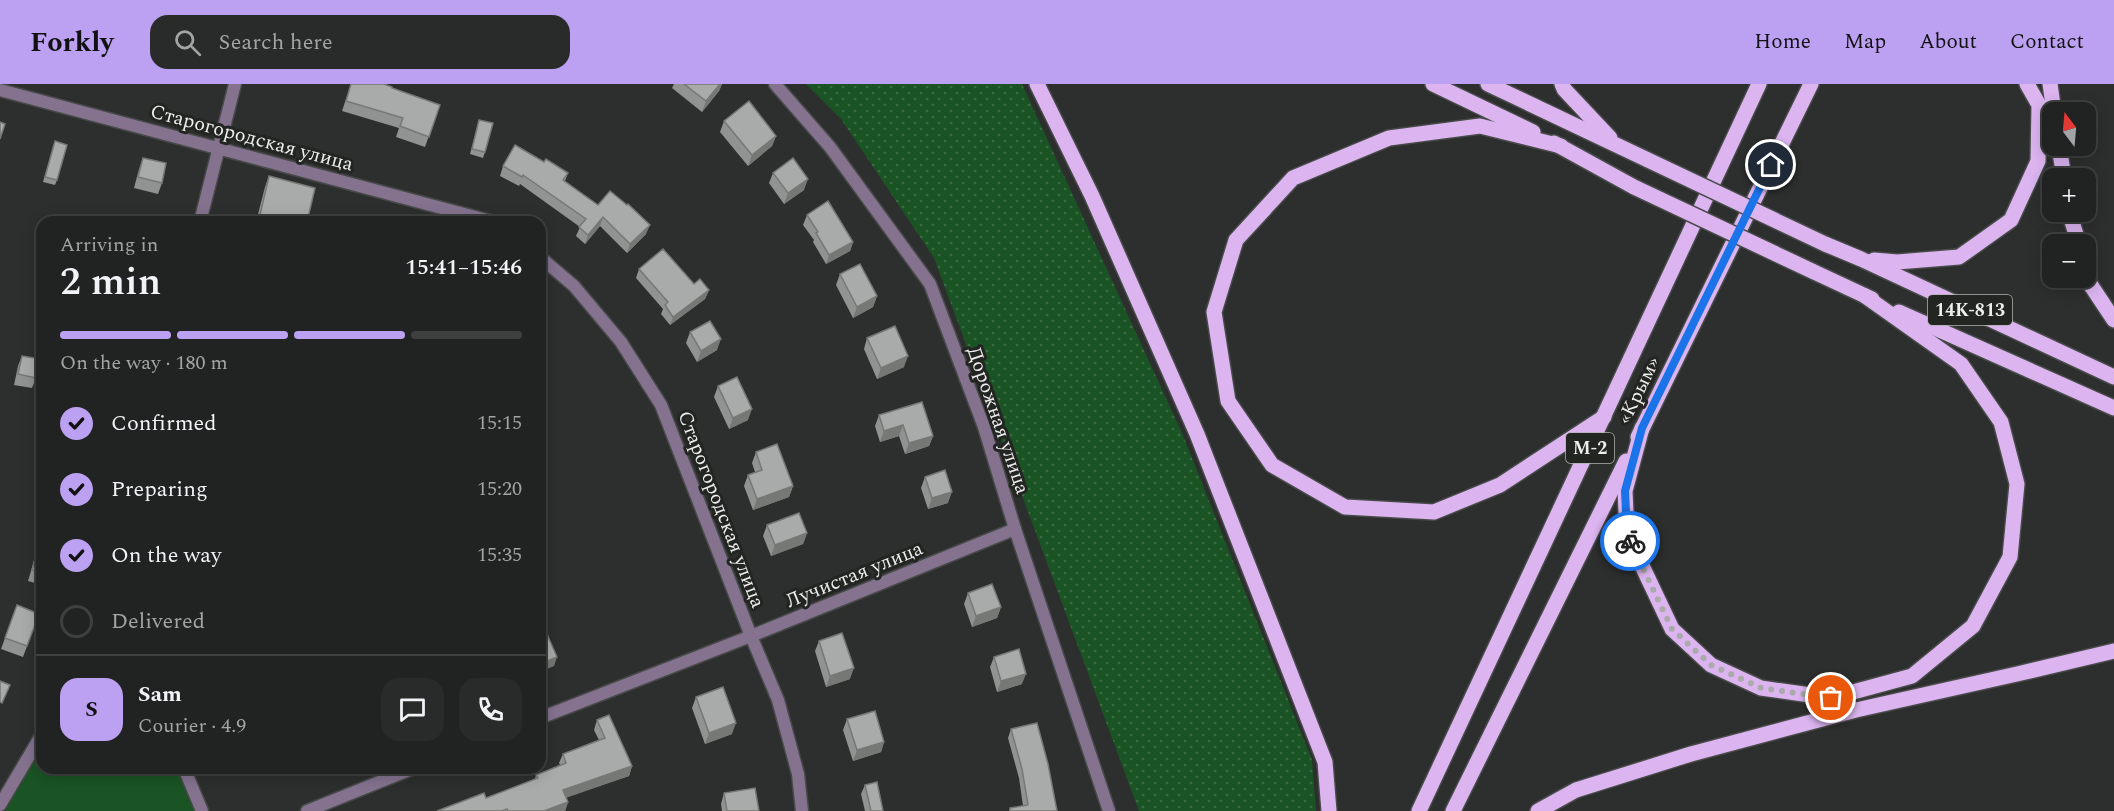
<!DOCTYPE html>
<html lang="en">
<head>
<meta charset="utf-8">
<style>
	:root { --surface:#212322; --page:#292b2a; --text:#f1f3f6; --muted:#a2a4a5; --line:#3e4040; --accent:#bca0f2 }
	body { margin:0; font-family:Spectral,serif; background:var(--page); color:var(--text); height:100vh; display:flex; flex-direction:column; font-size:22px; white-space:nowrap }
	* { box-sizing:border-box; margin:0 }
	p { font-size:20px; color:var(--muted) }
	.icon { flex:none; width:33px; height:33px; fill:none; stroke:currentColor; stroke-width:2; stroke-linecap:round; stroke-linejoin:round }
	.map { position:relative; flex:1; overflow:hidden }
	.sheet { position:absolute; left:36px; top:132px; width:510px; height:558px; display:flex; flex-direction:column; background:var(--surface); border-radius:18px; box-shadow:0 3px 15px #0003,0 0 0 2px var(--line) }
	.sheet>* { flex:none }
	.needle { width:39px; rotate:344deg }
	.fabs { position:absolute; left:2042px; top:18px; display:grid; gap:12px }
	.fabs a { display:grid; place-items:center; width:54px; height:54px; border-radius:12px; background:var(--surface); box-shadow:0 3px 15px #0003,0 0 0 2px var(--line); font-size:30px }
	.pin { position:absolute; display:grid; place-items:center; width:51px; height:51px; color:#fff; margin:-26px; border:3px solid #fff; border-radius:50%; box-shadow:0 2px 6px #0007 }
	.courier { position:absolute; display:grid; place-items:center; width:60px; height:60px; margin:-30px; border:4px solid #1a73e8; border-radius:50%; background:#fff; color:#222; box-shadow:0 2px 8px #0007 }
	.overview em { font-style:normal; font-weight:600 }
	.overview div { display:flex; flex-direction:column-reverse }
	.overview { display:flex; align-items:center; justify-content:space-between; height:102px; padding:0 24px }
	h1 { font-size:39px; font-weight:600; line-height:45px }
	.bar { display:grid; grid-template-columns:repeat(4,1fr); gap:9px 6px; align-content:center; height:72px; padding:0 24px }
	.bar i { height:8px; border-radius:4px; background:var(--line) }
	.bar .active { background:var(--accent) }
	.bar p { grid-column:span 4 }
	.line { display:flex; align-items:center; gap:15px; padding:0 24px; border-top:2px solid var(--line) }
	.line div { flex:1 }
	.round { display:grid; place-items:center; flex:none; width:63px; height:63px; border-radius:18px; background:var(--page) }
	ol { padding:0 24px; list-style:none }
	li { display:flex; align-items:center; gap:18px; height:66px }
	li p { margin-inline-start:auto }
	li .icon { padding:6px; border-radius:50%; background:var(--accent); color:#111; stroke-width:4 }
	li:last-child { color:var(--muted) }
	li i { width:33px; height:33px; border:3px solid var(--line); border-radius:50% }
	header { display:flex; align-items:center; gap:36px; box-sizing:border-box; height:84px; padding:0 30px; background:var(--accent); color:#111 }
	header strong { font-size:28px }
	nav { display:flex; gap:33px; margin-inline-start:auto; font-size:21px }
	.search { width:420px; height:54px; background:var(--page); display:flex; align-items:center; gap:15px; box-sizing:border-box; padding:0 21px; border-radius:18px; color:var(--muted); font-size:22px }
	.map>svg:first-child { display:block }
	.grass { fill:url(#grass-dots) }
	.green { fill:#1a5324 }
	.lines { fill:none; stroke-linecap:round; stroke-linejoin:round }
	.minor-casing { stroke:#474a48; stroke-width:15 }
	.primary-casing { stroke:#474a48; stroke-width:18 }
	.minor { stroke:#84728f; stroke-width:12 }
	.primary { stroke:#dbb4f0; stroke-width:15 }
	.primary-bridge-casing { stroke:#474a48; stroke-width:18; stroke-linecap:butt }
	.primary-bridge { stroke:#dbb4f0; stroke-width:15 }
	.wall { fill:#909391 }
	.shaded-wall { fill:#767876 }
	.building { fill:#a8aba9; stroke:#767876; stroke-width:1.5 }
	.done { stroke:#a9aaa9; stroke-width:6; stroke-dasharray:0 10.8 }
	.route { stroke:#1a73e8; stroke-width:8 }
	.labels { text-anchor:middle; stroke-width:6; stroke-linejoin:round; paint-order:stroke }
	.shield { fill:#232523; stroke:#b0b1b0; stroke-width:1.5 }
	.shield-label { font-size:18px; font-weight:bold; fill:#ecedec }
	.street-label { font-size:20px; fill:#ecedec; stroke:#232523 }
</style>
</head>
<body>
<header>
<strong>Forkly</strong>
<div class="search"><svg class="icon" aria-label="search" viewBox="0 0 24 24"><circle cx="10" cy="10" r="6"/><path d="M15 15l6 6"/></svg>Search here</div>
<nav><a>Home</a><a>Map</a><a>About</a><a>Contact</a></nav>
</header>
<div class="map">
<svg width="2114" height="727" viewBox="0 0 2114 727">
	<defs>
		<pattern id="grass-dots" width="8" height="8" patternUnits="userSpaceOnUse" patternTransform="scale(1.5)"><rect width="8" height="8" fill="#1a5324"/><path d="M2 2h.1M6 6h.1" fill="none" stroke="#3b6c44" stroke-width="1.8" stroke-linecap="round"/></pattern>
	</defs>
	<rect width="100%" height="100%" fill="#2c2f2d"/>
	<!-- grass -->
	<path class="grass" d="M806 0H1022L1182 349 1312 676 1316 727H1139L934 174 841 35Z"/>
	<!-- green -->
	<path class="green" d="M42 661V684H179L197 727H5Z"/>
	<g class="lines">
		<defs>
			<g id="minor">
				<path d="M775 0 830 63 930 200 984 343 1015 445 1109 727"/>
				<path d="M0 6 494 138"/>
				<path d="M200 138 235 0"/>
				<path d="M540 173 574 202 621 258 661 321 751 552 778 616 798 690 802 727"/>
				<path d="M540 634 751 552 1015 445"/>
				<path d="M184 684 202 727"/>
				<path d="M0 721 42 650"/>
				<path d="M307 727 414 684"/>
			</g>
			<g id="primary">
				<path d="M1037 0 1092 112 1197 350 1325 678 1329 727"/>
				<path d="M1433 0 1533 48"/>
				<path d="M1488 0 1648 76"/>
				<path d="M1562 0 1564 5 1610 54"/>
				<path d="M2050 0 2054 28"/>
				<path d="M1554 59 1634 103"/>
				<path d="M1561 62 1480 42 1389 54 1293 94 1236 156 1214 228 1228 317 1272 381 1345 423 1434 428 1500 401 1604 333"/>
				<path d="M2059 62 2064 94"/>
				<path d="M2069 128 2079 160"/>
				<path d="M1825 160 1861 175 2114 293"/>
				<path d="M1874 176 1897 178 1959 173 2011 136 2038 77 2039 21 2027 0"/>
				<path d="M2085 182 2090 200 2114 236"/>
				<path d="M1812 187 1872 215"/>
				<path d="M1899 228 2114 324"/>
				<path d="M1642 344 1625 407 1627 450 1672 545 1711 581 1761 604 1831 614 1912 592 1973 542 2010 473 2017 400 2001 338 1961 280 1865 212"/>
				<path d="M1638 353 1811 0"/>
				<path d="M1419 727 1759 0"/>
				<path d="M1453 727 1626 377"/>
				<path d="M1538 727 1576 706 1691 670 1856 626 2017 590 2114 567"/>
			</g>
		</defs>
		<!-- minor casing -->
		<use href="#minor" class="minor-casing"/>
		<!-- primary casing -->
		<use href="#primary" class="primary-casing"/>
		<!-- minor -->
		<use href="#minor" class="minor"/>
		<!-- primary -->
		<use href="#primary" class="primary"/>
		<defs>
			<g id="primary-bridge">
				<path d="M1648 76 1825 160"/>
				<path d="M1634 103 1812 187"/>
			</g>
		</defs>
		<!-- primary-bridge casing -->
		<use href="#primary-bridge" class="primary-bridge-casing"/>
		<!-- primary-bridge -->
		<use href="#primary-bridge" class="primary-bridge"/>
	</g>
	<!-- wall -->
	<g class="wall">
		<path d="M351 0H384L392 4 440 21 425 63 396 53 399 44 342 27Z"/>
		<path d="M674 0H722L719 7 702 28 672 4Z"/>
		<path d="M479 36 485 68 483 74 470 70Z"/>
		<path d="M724 37 776 52 772 62 748 82 720 48Z"/>
		<path d="M53 63 57 96 55 101 43 98Z"/>
		<path d="M143 74 162 99 158 110 134 104 139 85Z"/>
		<path d="M544 78 568 89 565 97 598 121 646 150 627 169 600 142 585 160 576 152 580 143 520 100 519 102 500 92 503 82Z"/>
		<path d="M773 89 804 106 784 120 769 99Z"/>
		<path d="M269 92 307 138H256L265 103Z"/>
		<path d="M807 131 853 158 850 167 826 180 813 158 814 156 803 141Z"/>
		<path d="M639 185 694 200 709 206 705 215 670 241 661 230 663 225 636 194Z"/>
		<path d="M840 190 877 212 873 223 853 234 836 201Z"/>
		<path d="M690 248 717 266 697 278 686 259Z"/>
		<path d="M867 254 904 283 877 295 864 265Z"/>
		<path d="M22 272 36 294 32 304 14 301 18 282Z"/>
		<path d="M718 302 748 336 729 345 714 313Z"/>
		<path d="M879 331 933 352 929 362 905 370 899 352 880 358 875 342Z"/>
		<path d="M756 368 793 402 789 413 753 426 744 402 748 391 755 388 752 379Z"/>
		<path d="M925 393 948 419 928 425 921 404Z"/>
		<path d="M767 441 807 449 803 460 771 472 763 452Z"/>
		<path d="M39 460 42 461V501L28 497Z"/>
		<path d="M968 509 1001 523 997 534 972 543 964 520Z"/>
		<path d="M17 521 39 530 23 573 1 565Z"/>
		<path d="M819 557 850 595 826 603 815 567Z"/>
		<path d="M994 573 1022 600 997 608 990 583Z"/>
		<path d="M696 613 732 650 705 660 692 624Z"/>
		<path d="M847 635 884 658 881 668 853 677 843 646Z"/>
		<path d="M597 636 632 682 629 692 566 713 568 718 565 727H437L486 714 535 695 536 691 560 681 559 679 563 670 599 656 594 646Z"/>
		<path d="M1011 645 1057 727H1009L1010 724 1023 722 1019 694 1008 654Z"/>
		<path d="M865 701 883 727H865L861 710Z"/>
		<path d="M724 709 759 727H722L721 720Z"/>
	</g>
	<!-- shaded-wall -->
	<g class="shaded-wall">
		<path d="M720 0H722L719 7 702 28 706 17Z"/>
		<path d="M776 52 772 62 748 82 752 71Z"/>
		<path d="M808 95 804 106 784 120 788 109Z"/>
		<path d="M603 133 600 142 585 160 588 151Z"/>
		<path d="M650 141 646 150 627 169 630 160Z"/>
		<path d="M853 158 850 167 826 180 829 171Z"/>
		<path d="M709 206 705 215 670 241 673 233Z"/>
		<path d="M877 212 873 223 853 234 857 223Z"/>
		<path d="M721 255 717 266 697 278 701 267Z"/>
		<path d="M908 272 904 283 877 295 881 284Z"/>
		<path d="M752 325 748 336 729 345 733 334Z"/>
		<path d="M903 341 899 352 880 358 884 347Z"/>
		<path d="M933 352 929 362 905 370 909 359Z"/>
		<path d="M793 402 789 413 753 426 757 415Z"/>
		<path d="M952 408 948 419 928 425 932 414Z"/>
		<path d="M807 449 803 460 771 472 775 461Z"/>
		<path d="M1001 523 997 534 972 543 976 532Z"/>
		<path d="M557 573 554 582 540 588V580Z"/>
		<path d="M854 584 850 595 826 603 830 592Z"/>
		<path d="M1026 590 1022 600 997 608 1001 597Z"/>
		<path d="M736 639 732 650 705 660 709 649Z"/>
		<path d="M884 658 881 668 853 677 857 666Z"/>
		<path d="M632 682 629 692 560 716 563 706Z"/>
		<path d="M568 718 565 727H544Z"/>
	</g>
	<!-- building -->
	<g class="building">
		<path d="M351 0H384L392 3V4L440 21 429 53 400 42 403 34 346 17Z"/>
		<path d="M684 0H720L706 17Z"/>
		<path d="M749 17 776 52 752 71 724 37Z"/>
		<path d="M479 36 493 39 485 68 472 65Z"/>
		<path d="M0 38 5 40 0 55Z"/>
		<path d="M55 57 67 61 57 96 45 93Z"/>
		<path d="M515 61 544 78 546 75 568 89 563 96 598 121 610 107 627 121 628 120 650 141 630 160 603 133 588 151 579 143 586 135 523 91 522 93 503 82Z"/>
		<path d="M143 74 166 79 162 99 138 93Z"/>
		<path d="M793 74 808 95 788 109 773 89Z"/>
		<path d="M269 92 315 104 307 138H289L260 131Z"/>
		<path d="M828 117 853 158 829 171 816 149 818 148 807 131Z"/>
		<path d="M663 165 694 200 700 195 709 206 673 233 665 221 668 218 639 185Z"/>
		<path d="M860 180 877 212 857 223 840 190Z"/>
		<path d="M710 237 721 255 701 267 690 248Z"/>
		<path d="M540 239 546 241 540 262Z"/>
		<path d="M895 242 908 272 881 284 867 254Z"/>
		<path d="M22 272 40 275 36 294 18 290Z"/>
		<path d="M737 293 752 325 733 334 718 302Z"/>
		<path d="M922 318 933 352 909 359 903 341 884 347 879 331Z"/>
		<path d="M777 360 793 402 757 415 748 391 762 386 756 368Z"/>
		<path d="M945 386 952 408 932 414 925 393Z"/>
		<path d="M799 429 807 449 775 461 767 441Z"/>
		<path d="M39 460 42 461V489L32 486Z"/>
		<path d="M992 500 1001 523 976 532 968 509Z"/>
		<path d="M17 521 39 530 27 562 5 554Z"/>
		<path d="M540 534 557 573 540 580Z"/>
		<path d="M842 549 854 584 830 592 819 557Z"/>
		<path d="M1019 565 1026 590 1001 597 994 573Z"/>
		<path d="M0 597 10 601 2 619 0 618Z"/>
		<path d="M723 603 736 639 709 649 696 613Z"/>
		<path d="M875 627 884 658 857 666 847 635Z"/>
		<path d="M609 631 632 682 563 706 568 718 544 727H508L507 725 502 727H437L484 709 486 714 538 694 536 691 566 679 563 670 605 654 597 636Z"/>
		<path d="M1037 639 1048 680 1057 727H1010V724L1028 721 1022 685 1011 645Z"/>
		<path d="M877 698 883 727H871L865 701Z"/>
		<path d="M755 704 759 727H727L724 709Z"/>
	</g>
	<g class="lines">
		<!-- done -->
		<path class="done" d="M1630 457 1672 545 1711 581 1761 604 1831 614"/>
		<!-- route -->
		<path class="route" d="M1630 457 1627 450 1625 407 1642 344 1771 81"/>
	</g>
	<g class="labels">
		<!-- shield labels -->
		<g class="shield">
			<rect x="1928" y="211" width="84" height="30" rx="4.5"/>
			<rect x="1566" y="349" width="48" height="30" rx="4.5"/>
		</g>
		<g class="shield-label">
			<text x="1970" y="232">14К-813</text>
			<text x="1590" y="370">М-2</text>
		</g>
		<!-- street labels -->
		<g class="street-label">
			<text transform="translate(252 53) rotate(15)" y="7">Старогородская улица</text>
			<text transform="translate(1638 306) rotate(-64)" y="7">«Крым»</text>
			<text transform="translate(999 336) rotate(71)" y="7">Дорожная улица</text>
			<text transform="translate(722 425) rotate(69)" y="7">Старогородская улица</text>
			<text transform="translate(854 490) rotate(-22)" y="7">Лучистая улица</text>
		</g>
	</g>
</svg>
<div class="fabs">
<a><svg class="needle" viewBox="-14 -14 28 28"><path d="M0-13l5 13h-10z" fill="#e53935"/><path d="M0 13l5-13h-10z" fill="#a2a4a5"/></svg></a>
<a>+</a>
<a>−</a>
</div>
<div class="pin" style="left:1831px;top:614px;background:#ea580c"><svg class="icon" aria-label="bag" viewBox="0 0 24 24"><path d="M5 8h14l-1 12H6zM9 8a3 3 0 0 1 6 0"/></svg></div>
<div class="pin" style="left:1771px;top:81px;background:#1f2937"><svg class="icon" aria-label="home" viewBox="0 0 24 24"><path d="M3 11l9-7 9 7M6 9v11h12V9"/></svg></div>
<div class="courier" style="left:1630px;top:457px"><svg class="icon" aria-label="bike" viewBox="0 0 24 24"><circle cx="6" cy="16" r="4"/><circle cx="18" cy="16" r="4"/><path d="M6 16l4-8h5l3 8M10 8l3 8H6M13 5h3"/></svg></div>
<section class="sheet">
<div class="overview"><div><h1>2 min</h1><p>Arriving in</p></div><em>15:41–15:46</em></div>
<div class="bar"><i class="active"></i><i class="active"></i><i class="active"></i><i></i><p>On the way · 180 m</p></div>
<ol>
<li><svg class="icon" aria-label="check" viewBox="0 0 24 24"><path d="M5 12l5 5 9-10"/></svg>Confirmed<p>15:15</p></li>
<li><svg class="icon" aria-label="check" viewBox="0 0 24 24"><path d="M5 12l5 5 9-10"/></svg>Preparing<p>15:20</p></li>
<li><svg class="icon" aria-label="check" viewBox="0 0 24 24"><path d="M5 12l5 5 9-10"/></svg>On the way<p>15:35</p></li>
<li><i></i>Delivered</li>
</ol>
<div class="line" style="height:108px"><b class="round" style="background:var(--accent);color:#111">S</b><div><b>Sam</b><p>Courier · 4.9</p></div><a class="round"><svg class="icon" aria-label="chat" viewBox="0 0 24 24"><path d="M4 5h16v11H9l-5 4z"/></svg></a><a class="round"><svg class="icon" aria-label="phone" viewBox="0 0 24 24"><path d="M5 4h4l2 5-3 2q2 4 5 5l2-3 5 2v4C11 20 4 13 5 4z"/></svg></a></div>
</section>
</div>
</body>
</html>
